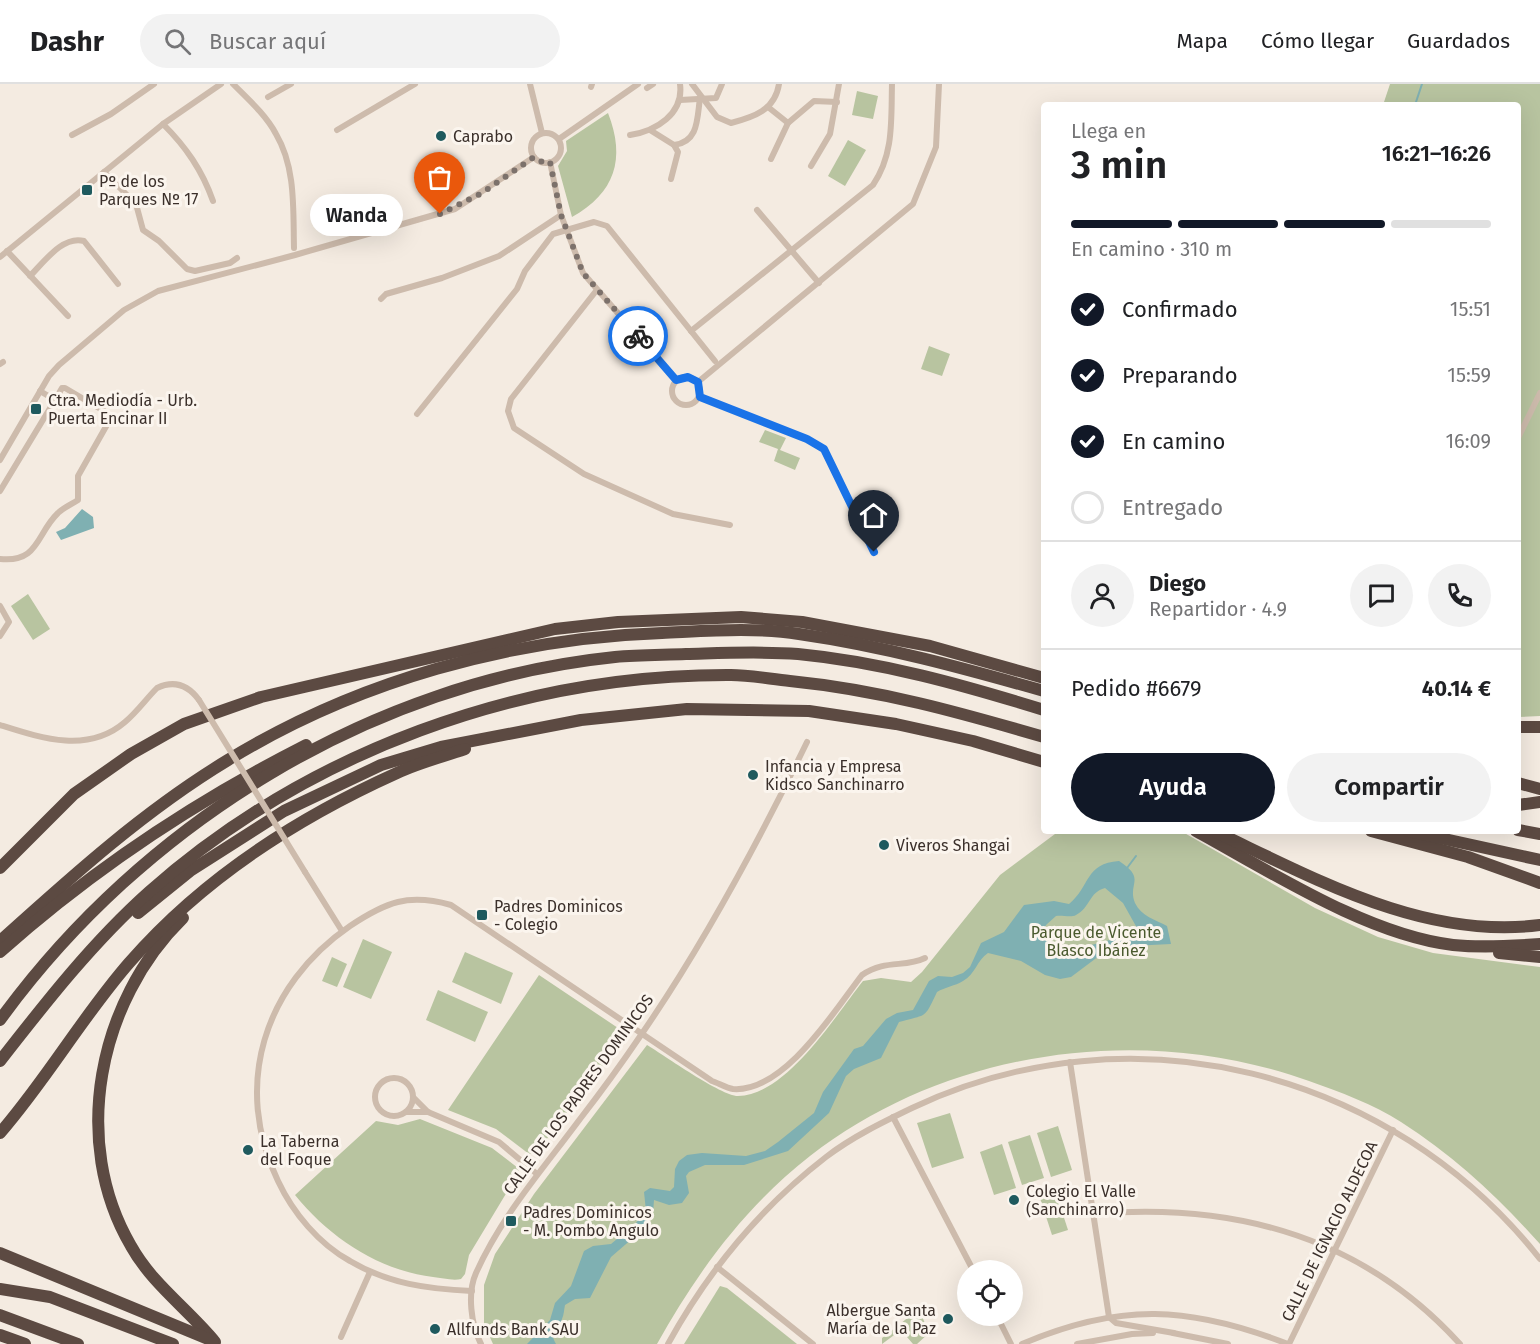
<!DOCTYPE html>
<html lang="es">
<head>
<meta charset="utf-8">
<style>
	:root { --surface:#fff; --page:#f2f2f2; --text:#202124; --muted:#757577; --line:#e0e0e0; --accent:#111827 }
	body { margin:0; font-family:"Fira Sans",sans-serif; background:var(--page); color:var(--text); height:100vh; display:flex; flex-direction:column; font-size:22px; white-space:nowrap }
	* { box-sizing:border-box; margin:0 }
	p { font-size:20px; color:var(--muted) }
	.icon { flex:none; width:33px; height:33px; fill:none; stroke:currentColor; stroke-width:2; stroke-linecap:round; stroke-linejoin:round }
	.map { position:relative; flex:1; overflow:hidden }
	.drawer { position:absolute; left:1041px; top:18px; width:480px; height:732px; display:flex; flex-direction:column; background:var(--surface); border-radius:6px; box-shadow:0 6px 24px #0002 }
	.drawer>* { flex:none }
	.buttons { position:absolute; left:957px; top:1176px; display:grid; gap:12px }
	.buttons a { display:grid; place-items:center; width:66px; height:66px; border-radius:50%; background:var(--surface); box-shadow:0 6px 24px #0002; font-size:30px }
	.pin { position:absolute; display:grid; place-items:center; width:51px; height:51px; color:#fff; margin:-62px -26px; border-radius:50% 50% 50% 0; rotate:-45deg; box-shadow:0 0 6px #0007 }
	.pin .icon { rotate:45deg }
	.courier { position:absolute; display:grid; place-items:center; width:60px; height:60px; margin:-30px; border:4px solid #1a73e8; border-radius:50%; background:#fff; color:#222; box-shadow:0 2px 8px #0007 }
	.bubble { position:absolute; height:42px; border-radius:21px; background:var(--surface); box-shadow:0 6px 24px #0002; font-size:20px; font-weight:600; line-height:42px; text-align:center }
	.headline em { font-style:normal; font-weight:600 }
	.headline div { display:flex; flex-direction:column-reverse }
	.headline { display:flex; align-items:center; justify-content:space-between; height:102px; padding:0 30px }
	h1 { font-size:39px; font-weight:600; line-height:45px }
	.bar { display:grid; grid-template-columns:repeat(4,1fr); gap:9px 6px; align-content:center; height:72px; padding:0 30px }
	.bar i { height:8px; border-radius:4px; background:var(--line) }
	.bar .current { background:var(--accent) }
	.bar p { grid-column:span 4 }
	.line { display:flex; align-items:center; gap:15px; padding:0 30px; border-top:2px solid var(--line) }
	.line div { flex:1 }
	.round { display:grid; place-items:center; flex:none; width:63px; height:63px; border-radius:32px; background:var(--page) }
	ol { padding:0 30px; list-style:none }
	li { display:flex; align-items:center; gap:18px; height:66px }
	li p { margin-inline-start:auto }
	li .icon { padding:6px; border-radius:50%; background:var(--accent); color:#fff; stroke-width:4 }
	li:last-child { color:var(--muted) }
	li i { width:33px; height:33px; border:3px solid var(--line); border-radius:50% }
	.primary-button { display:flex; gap:12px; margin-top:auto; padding:12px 30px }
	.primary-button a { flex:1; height:69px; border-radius:36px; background:var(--accent); color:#fff; font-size:24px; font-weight:600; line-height:69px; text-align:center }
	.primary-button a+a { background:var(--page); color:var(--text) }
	header { display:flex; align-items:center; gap:36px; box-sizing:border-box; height:84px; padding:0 30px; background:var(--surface); border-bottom:2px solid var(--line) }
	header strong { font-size:28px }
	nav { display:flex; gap:33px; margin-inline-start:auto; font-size:21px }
	.search { width:420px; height:54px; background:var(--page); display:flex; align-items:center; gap:15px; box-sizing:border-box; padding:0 21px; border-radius:33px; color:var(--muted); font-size:22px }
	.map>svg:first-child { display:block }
	.green { fill:#b8c4a0 }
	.water { fill:#7fb0b2; fill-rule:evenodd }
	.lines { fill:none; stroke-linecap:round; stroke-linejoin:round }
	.stream { stroke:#7fb0b2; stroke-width:2 }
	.minor { stroke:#cdbbac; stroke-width:6 }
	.motorway { stroke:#5c4a42; stroke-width:12 }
	.minor-bridge { stroke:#cdbbac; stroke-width:6 }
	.done { stroke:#7c716b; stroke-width:6; stroke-dasharray:0 10.8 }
	.route { stroke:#1a73e8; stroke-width:8 }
	.poi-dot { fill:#1f5a5e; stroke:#fbf5ee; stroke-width:2 }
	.labels { text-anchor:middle; stroke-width:6; stroke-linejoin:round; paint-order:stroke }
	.poi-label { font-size:16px; fill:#3b302b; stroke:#fbf5ee; text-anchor:start }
	.park-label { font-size:16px; fill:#4a5a2e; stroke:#fbf5ee }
	.street-label { font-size:16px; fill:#3b302b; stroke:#fbf5ee }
</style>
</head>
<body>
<header>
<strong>Dashr</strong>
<div class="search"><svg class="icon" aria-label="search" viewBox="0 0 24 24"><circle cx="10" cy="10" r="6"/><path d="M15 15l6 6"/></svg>Buscar aquí</div>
<nav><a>Mapa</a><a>Cómo llegar</a><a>Guardados</a></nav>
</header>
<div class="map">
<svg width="1540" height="1260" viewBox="0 0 1540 1260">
	<rect width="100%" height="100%" fill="#f4ebe1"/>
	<!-- green -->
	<g class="green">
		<path d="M1390 0H1540V632L1518 633V21H1383Z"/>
		<path d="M857 7 878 12 873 35 852 31Z"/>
		<path d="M608 29C626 75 615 109 572 133L558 82 567 67 566 57Z"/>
		<path d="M848 56 866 66 845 102 828 92Z"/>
		<path d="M929 262 950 270 942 292 921 285Z"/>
		<path d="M765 346 786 354 780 366 800 374 795 386 774 377 778 365 759 358Z"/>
		<path d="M28 510 50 545 33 556 11 522Z"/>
		<path d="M1059 747H1181L1315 824 1378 853 1433 869 1540 883V1160C1497 1112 1455 1073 1401 1038 1373 1020 1340 1008 1309 997 1145 938 949 964 810 1072 745 1123 697 1188 657 1260H493L484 1240V1201L495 1170 534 1110 647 961C664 971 721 1012 738 1012 787 1011 835 932 863 897L881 894 911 898 922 888 1000 791Z"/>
		<path d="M363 855 392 868 371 915 343 903Z"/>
		<path d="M465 868 513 889 501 920 452 898Z"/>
		<path d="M332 873 347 880 337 903 322 897Z"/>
		<path d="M539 891 621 946 625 953 536 1069 529 1070 496 1045 448 1026Z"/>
		<path d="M438 906 488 928 475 958 426 936Z"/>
		<path d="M950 1029 964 1074 932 1084 917 1039Z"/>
		<path d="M420 1035 492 1064 518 1084 519 1088 469 1171 465 1190 461 1195C453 1197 442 1194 433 1193 378 1186 330 1154 295 1111L376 1037 398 1041Z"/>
		<path d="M1058 1042 1072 1086 1051 1093 1037 1049Z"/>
		<path d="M1030 1051 1044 1094 1022 1101 1008 1058Z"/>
		<path d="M1002 1060 1016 1104 994 1111 980 1068Z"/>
		<path d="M1056 1109 1068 1146 1052 1151 1040 1114Z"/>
		<path d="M720 1202 727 1204 797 1260H684Z"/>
		<path d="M919 1225 929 1249 917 1260H913L901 1246 882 1260V1254Z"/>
	</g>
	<!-- water -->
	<g class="water">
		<path d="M82 425 93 433 94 444 61 456 56 448 65 444Z"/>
		<path d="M1119 777C1147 795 1127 799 1135 819 1141 832 1156 836 1167 842L1171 860 1111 863 1071 893 1060 895 1045 891 1021 877 988 869C977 876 975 891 963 897 955 902 945 903 937 908 924 936 927 930 899 938L881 974 854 985 846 992 829 1029 788 1067 744 1081H705L689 1088 686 1092 689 1109 682 1119 669 1121 654 1116 653 1129 633 1154 611 1173 590 1214 575 1215 565 1221C564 1226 564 1230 562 1235 560 1248 547 1245 556 1260H527L550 1236 555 1219 571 1202 584 1167 593 1162 611 1160 635 1140 646 1127 644 1108 650 1104 670 1107 674 1103 675 1085 679 1077 687 1071 702 1069 746 1072 765 1067 778 1058 814 1029 823 1008 854 965 863 962 886 935 897 929 913 926 929 897 938 892 952 893 963 889 970 883 981 859 1004 848 1024 821 1054 817 1069 820C1090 803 1085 779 1119 777ZM1105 804 1123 819 1137 844 1136 849 1073 866 1049 862 1043 848 1046 841 1056 832C1063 831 1071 834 1076 831 1090 824 1089 808 1105 804Z"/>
	</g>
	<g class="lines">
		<!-- stream -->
		<g class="stream">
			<path d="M1415 21 1422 0"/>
			<path d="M1127 784 1136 772"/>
		</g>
		<!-- minor -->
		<g class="minor">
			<path d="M233 0C248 15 266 31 276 50 296 84 293 125 294 164"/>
			<path d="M530 0 542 49"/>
			<path d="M692 0 717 33 731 39C754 33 775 26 779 0"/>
			<path d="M591 3 592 0"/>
			<path d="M647 4 653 0"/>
			<path d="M268 13 291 0"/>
			<path d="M680 16 716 14 722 0"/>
			<path d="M768 23 788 39"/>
			<path d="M163 40C186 63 202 86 213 117"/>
			<path d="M337 46 415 0"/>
			<path d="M650 46 674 61 678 68 671 95"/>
			<circle cx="546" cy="64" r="15"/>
			<path d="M72 51 111 30 154 0"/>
			<path d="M630 51C656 47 684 30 680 0"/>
			<path d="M559 55 638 0"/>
			<path d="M674 61C699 58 697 34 700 14"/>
			<path d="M771 75 788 39 814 17 837 18"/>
			<path d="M550 78 561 131 583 189 676 296"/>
			<path d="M811 82 830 50 839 0"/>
			<path d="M104 88 136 120 143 146 159 157 187 185 195 187 230 179 237 174"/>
			<path d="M757 126 819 199"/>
			<path d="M7 167 68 232"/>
			<path d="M0 173 163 40 221 0"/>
			<path d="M30 192C44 178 63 151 84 157L118 200"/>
			<path d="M596 207 511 315 508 327 514 344 584 390 673 430 730 441"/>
			<path d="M381 215 386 210 442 194 499 172 561 131"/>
			<path d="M691 247 873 101C894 70 891 37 892 0"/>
			<path d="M0 280 3 278"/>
			<circle cx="686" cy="307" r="14"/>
			<path d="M698 298 913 120 936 63 939 0"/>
			<path d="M700 313 807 355 824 365 874 468"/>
			<path d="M417 330 517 205 525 187 553 150 594 138 607 142 715 277"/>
			<path d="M1518 354 1540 309"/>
			<path d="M0 376 49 292 59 281 124 226 158 207 295 171 455 125 534 73"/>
			<path d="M0 407 55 316 40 307"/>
			<path d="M0 475C39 479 36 450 58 429 63 424 72 420 78 416V392L108 339 104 327 65 304H62L55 316"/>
			<path d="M0 522 9 538 0 552"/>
			<path d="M0 641C41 654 88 670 125 638 137 628 146 615 157 604 174 596 188 601 199 616"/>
			<path d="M305 788 342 847"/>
			<path d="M1070 978 1109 1233 1116 1239 1174 1249"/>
			<circle cx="394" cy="1013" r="19"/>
			<path d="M414 1014 428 1028 499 1058 537 1090"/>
			<path d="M406 1028H428"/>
			<path d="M893 1033 973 1186"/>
			<path d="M1093 1130C1234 1118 1362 1152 1460 1260"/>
			<path d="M717 1183 813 1260"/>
			<path d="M472 1207C428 1205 389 1200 350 1177 319 1160 293 1129 278 1097 232 1002 264 901 350 842 386 818 408 809 451 821L712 997C718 999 727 1004 733 1005 784 1009 835 926 862 891 886 875 904 884 925 874"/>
			<path d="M997 1232 1011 1260"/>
			<path d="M1173 1249 1228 1260"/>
			<path d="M341 1253 370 1188"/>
			<path d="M481 1260C471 1241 467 1209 476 1189 502 1131 543 1085 580 1035 601 1008 622 979 641 951 705 858 758 759 807 658"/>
			<path d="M668 1260C708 1187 760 1124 826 1073 852 1053 883 1038 912 1024 1131 920 1391 986 1540 1175"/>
			<path d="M1022 1260C1120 1218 1190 1222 1288 1260"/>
			<path d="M1077 1260 1132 1250 1153 1249"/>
			<path d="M1289 1260 1393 1046"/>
		</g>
		<!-- motorway -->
		<g class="motorway">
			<path d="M1518 643H1540"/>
			<path d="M1518 699 1540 705"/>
			<path d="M1518 721 1540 718"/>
			<path d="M1518 746 1540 750"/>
			<path d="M1196 747C1271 788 1368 851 1453 861 1482 864 1512 862 1540 860"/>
			<path d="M1214 747C1316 795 1424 856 1540 841"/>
			<path d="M1371 747 1468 773 1540 799"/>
			<path d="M1408 747 1540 776"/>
			<path d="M0 784 74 710 131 670 184 640 261 613 555 545 618 538 741 533 802 538 930 562 1044 594"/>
			<path d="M138 829 190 787 284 727 381 681 441 663 581 636 687 625 809 627 896 640 973 657 1044 678"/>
			<path d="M183 834C98 917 70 1058 131 1162 152 1200 188 1225 215 1258"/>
			<path d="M0 857C72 792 145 726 228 676 357 597 511 554 662 549 707 547 754 543 799 550 883 562 963 584 1044 607"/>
			<path d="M0 868C92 786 196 717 306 661"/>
			<path d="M1499 869 1540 873"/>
			<path d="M0 936C143 739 371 598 615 573 639 571 663 571 686 570 723 569 761 567 798 570 882 578 963 601 1044 626"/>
			<path d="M0 977C46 918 93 858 149 808 307 668 519 590 731 591 750 591 770 595 790 597 880 606 958 628 1044 653"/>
			<path d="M0 1049C47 995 82 933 129 879 201 796 297 734 397 689 418 679 442 673 465 665"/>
			<path d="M0 1169 213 1257"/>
			<path d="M0 1205 50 1213 173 1260"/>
			<path d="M0 1231 78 1260"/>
			<path d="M0 1251 25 1260"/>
		</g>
		<!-- minor-bridge -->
		<path class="minor-bridge" d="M199 616 305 788"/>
	</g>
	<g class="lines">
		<!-- done -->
		<path class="done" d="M440 130 482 109 534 73 544 79 550 78 561 131 583 189 638 252"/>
		<!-- route -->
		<path class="route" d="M638 252 676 296 688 293 698 298 700 313 807 355 824 365 874 468"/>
	</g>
	<!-- markers -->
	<g class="poi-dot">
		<circle cx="441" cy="52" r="6"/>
		<rect x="81" y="100" width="12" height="12" rx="3"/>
		<rect x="30" y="319" width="12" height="12" rx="3"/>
		<circle cx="753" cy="691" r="6"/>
		<circle cx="884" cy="761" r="6"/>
		<rect x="476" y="825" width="12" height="12" rx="3"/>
		<circle cx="248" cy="1066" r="6"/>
		<circle cx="1014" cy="1116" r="6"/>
		<rect x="505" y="1131" width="12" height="12" rx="3"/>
		<circle cx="948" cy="1235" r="6"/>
		<circle cx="435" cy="1245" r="6"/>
	</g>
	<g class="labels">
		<!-- poi labels -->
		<g class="poi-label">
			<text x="453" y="58">Caprabo</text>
			<text x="99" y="103">Pº de los<tspan x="99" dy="18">Parques Nº 17</tspan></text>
			<text x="48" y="322">Ctra. Mediodía - Urb.<tspan x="48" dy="18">Puerta Encinar II</tspan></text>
			<text x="765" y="688">Infancia y Empresa<tspan x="765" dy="18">Kidsco Sanchinarro</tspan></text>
			<text x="896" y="767">Viveros Shangai</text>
			<text x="494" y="828">Padres Dominicos<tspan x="494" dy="18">- Colegio</tspan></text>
			<text x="260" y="1063">La Taberna<tspan x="260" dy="18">del Foque</tspan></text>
			<text x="1026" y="1113">Colegio El Valle<tspan x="1026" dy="18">(Sanchinarro)</tspan></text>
			<text x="523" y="1134">Padres Dominicos<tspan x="523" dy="18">- M. Pombo Angulo</tspan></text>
			<text x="936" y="1232" text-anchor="end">Albergue Santa<tspan x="936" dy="18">María de la Paz</tspan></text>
			<text x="447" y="1251">Allfunds Bank SAU</text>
		</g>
		<!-- park labels -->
		<g class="park-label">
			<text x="1096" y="854">Parque de Vicente<tspan x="1096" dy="18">Blasco Ibáñez</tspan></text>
		</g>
		<!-- street labels -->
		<g class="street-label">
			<text transform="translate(578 1010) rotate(-54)" y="6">CALLE DE LOS PADRES DOMINICOS</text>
			<text transform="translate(1329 1147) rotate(-64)" y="6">CALLE DE IGNACIO ALDECOA</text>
		</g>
	</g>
</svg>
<div class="buttons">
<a><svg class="icon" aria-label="locate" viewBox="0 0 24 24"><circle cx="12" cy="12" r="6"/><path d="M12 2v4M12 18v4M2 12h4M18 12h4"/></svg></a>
</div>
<div class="pin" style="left:440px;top:130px;background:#ea580c"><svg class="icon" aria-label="bag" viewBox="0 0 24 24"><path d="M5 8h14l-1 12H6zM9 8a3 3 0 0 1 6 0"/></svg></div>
<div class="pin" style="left:874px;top:468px;background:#1f2937"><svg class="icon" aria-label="home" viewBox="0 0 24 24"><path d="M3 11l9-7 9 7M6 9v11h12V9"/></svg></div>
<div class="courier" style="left:638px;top:252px"><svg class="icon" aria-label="bike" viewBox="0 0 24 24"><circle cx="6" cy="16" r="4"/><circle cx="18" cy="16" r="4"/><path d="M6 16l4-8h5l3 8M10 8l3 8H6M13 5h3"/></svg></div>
<div class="bubble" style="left:310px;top:110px;width:93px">Wanda</div>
<section class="drawer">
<div class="headline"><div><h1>3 min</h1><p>Llega en</p></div><em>16:21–16:26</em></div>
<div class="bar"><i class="current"></i><i class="current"></i><i class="current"></i><i></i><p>En camino · 310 m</p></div>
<ol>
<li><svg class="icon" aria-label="check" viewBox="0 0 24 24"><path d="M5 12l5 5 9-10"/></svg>Confirmado<p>15:51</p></li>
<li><svg class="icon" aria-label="check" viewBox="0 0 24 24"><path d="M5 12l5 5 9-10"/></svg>Preparando<p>15:59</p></li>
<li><svg class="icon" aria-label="check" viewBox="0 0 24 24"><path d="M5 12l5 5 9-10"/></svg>En camino<p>16:09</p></li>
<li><i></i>Entregado</li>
</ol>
<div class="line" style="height:108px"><a class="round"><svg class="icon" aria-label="person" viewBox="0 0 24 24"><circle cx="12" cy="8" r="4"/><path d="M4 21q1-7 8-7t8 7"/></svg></a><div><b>Diego</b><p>Repartidor · 4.9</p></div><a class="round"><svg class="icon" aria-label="chat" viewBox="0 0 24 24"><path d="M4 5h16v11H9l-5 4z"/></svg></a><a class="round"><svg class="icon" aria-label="phone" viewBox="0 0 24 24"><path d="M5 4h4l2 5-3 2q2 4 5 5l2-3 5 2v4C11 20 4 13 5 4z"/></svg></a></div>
<div class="line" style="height:78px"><div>Pedido #6679</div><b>40.14 €</b></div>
<div class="primary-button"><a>Ayuda</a><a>Compartir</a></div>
</section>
</div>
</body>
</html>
